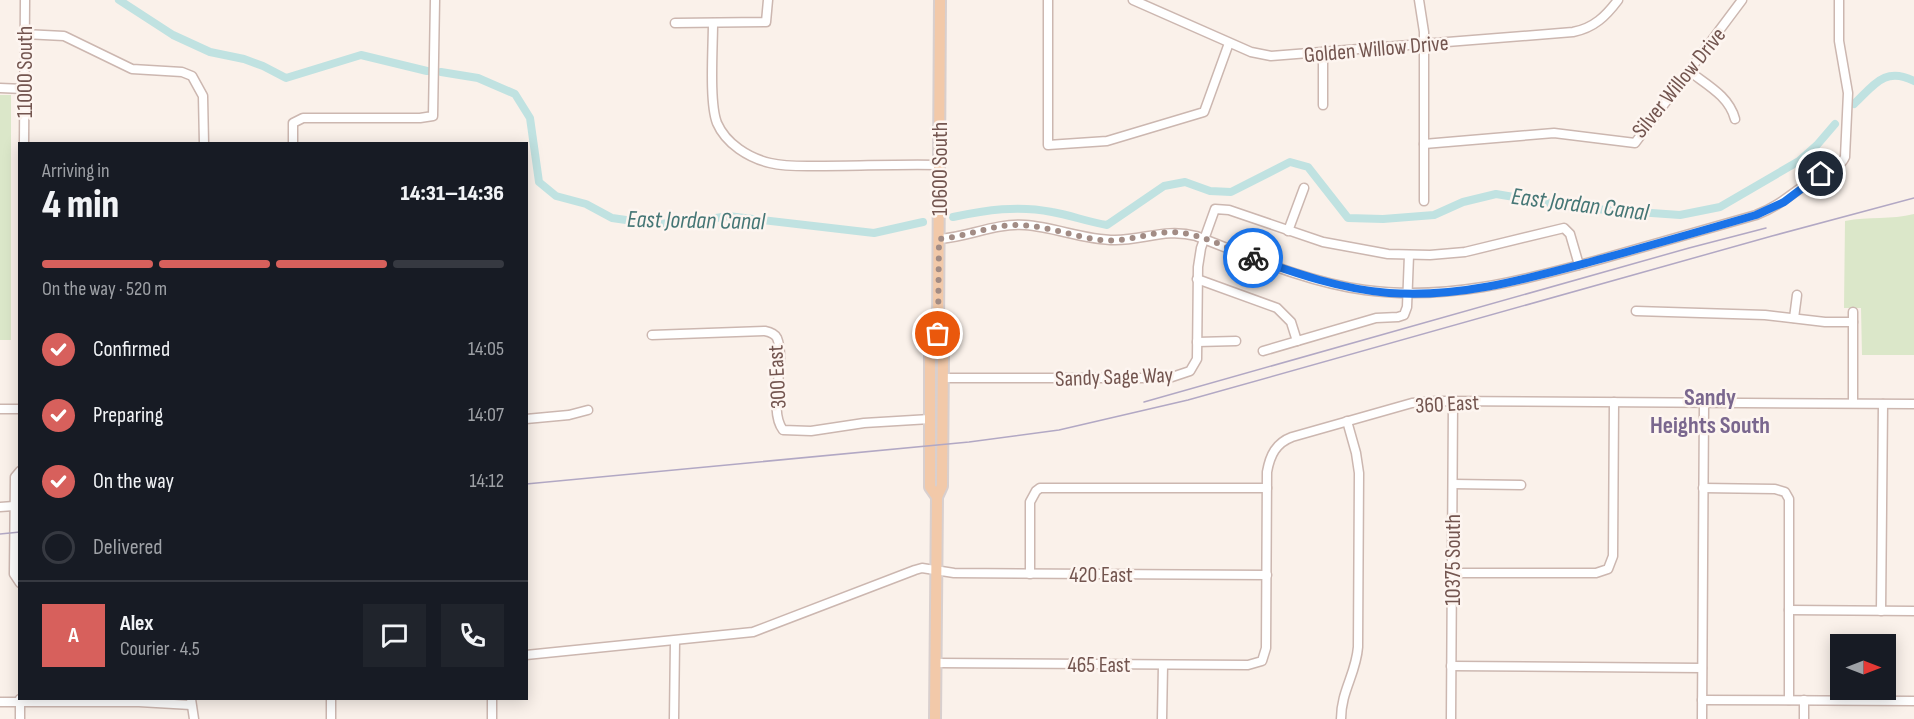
<!DOCTYPE html>
<html lang="en">
<head>
<meta charset="utf-8">
<style>
	:root { --surface:#171b24; --page:#20242c; --text:#f1f3f6; --muted:#9ea1a6; --line:#363941; --accent:#d7605c }
	body { margin:0; font-family:"Sofia Sans Condensed",sans-serif; background:var(--page); color:var(--text); height:100vh; display:flex; flex-direction:column; font-size:22px; white-space:nowrap }
	* { box-sizing:border-box; margin:0 }
	p { font-size:20px; color:var(--muted) }
	.icon { flex:none; width:33px; height:33px; fill:none; stroke:currentColor; stroke-width:2; stroke-linecap:round; stroke-linejoin:round }
	.map { position:relative; flex:1; overflow:hidden }
	.side { position:absolute; left:18px; top:142px; width:510px; height:558px; display:flex; flex-direction:column; background:var(--surface); border-radius:0px; box-shadow:0 3px 15px #0003 }
	.side>* { flex:none }
	.needle { width:39px; rotate:90deg }
	.fabs { position:absolute; left:1830px; top:634px; display:grid; gap:12px }
	.fabs a { display:grid; place-items:center; width:66px; height:66px; border-radius:0px; background:var(--surface); box-shadow:0 3px 15px #0003; font-size:30px }
	.pin { position:absolute; display:grid; place-items:center; width:51px; height:51px; color:#fff; margin:-26px; border:3px solid #fff; border-radius:50%; box-shadow:0 2px 6px #0007 }
	.courier { position:absolute; display:grid; place-items:center; width:60px; height:60px; margin:-30px; border:4px solid #1a73e8; border-radius:50%; background:#fff; color:#222; box-shadow:0 2px 8px #0007 }
	.head em { font-style:normal; font-weight:800 }
	.head div { display:flex; flex-direction:column-reverse }
	.head { display:flex; align-items:center; justify-content:space-between; height:102px; padding:0 24px }
	h1 { font-size:39px; font-weight:800; line-height:45px }
	.bar { display:grid; grid-template-columns:repeat(4,1fr); gap:9px 6px; align-content:center; height:72px; padding:0 24px }
	.bar i { height:8px; border-radius:4px; background:var(--line) }
	.bar .on { background:var(--accent) }
	.bar p { grid-column:span 4 }
	.line { display:flex; align-items:center; gap:15px; padding:0 24px; border-top:2px solid var(--line) }
	.line div { flex:1 }
	.round { display:grid; place-items:center; flex:none; width:63px; height:63px; border-radius:0px; background:var(--page) }
	ol { padding:0 24px; list-style:none }
	li { display:flex; align-items:center; gap:18px; height:66px }
	li p { margin-inline-start:auto }
	li .icon { padding:6px; border-radius:50%; background:var(--accent); color:#fff; stroke-width:4 }
	li:last-child { color:var(--muted) }
	li i { width:33px; height:33px; border:3px solid var(--line); border-radius:50% }
	.map>svg:first-child { display:block }
	.green { fill:#dbe7c9 }
	.lines { fill:none; stroke-linecap:round; stroke-linejoin:round }
	.canal { stroke:#c0e2e1; stroke-width:8 }
	.minor-casing { stroke:#ccb7b0; stroke-width:11 }
	.major-casing { stroke:#d8cfce; stroke-width:14 }
	.minor { stroke:#fff; stroke-width:8 }
	.major { stroke:#f2c9a9; stroke-width:10 }
	.tram { stroke:#b2a8c4; stroke-width:1.5 }
	.done { stroke:#a28c85; stroke-width:6; stroke-dasharray:0 10.8 }
	.route { stroke:#1a73e8; stroke-width:8 }
	.labels { text-anchor:middle; stroke-width:5; stroke-linejoin:round; paint-order:stroke }
	.street-label { font-size:22px; fill:#73554f; stroke:#fdf5f0 }
	.water-label { font-size:24px; font-style:italic; fill:#457675; stroke:#fdf5f0 }
	.neighbourhood-label { font-size:24px; font-weight:bold; fill:#7a678e; stroke:#fdf5f0 }
</style>
</head>
<body>
<div class="map">
<svg width="1914" height="719" viewBox="0 0 1914 719">
	<rect width="100%" height="100%" fill="#faf1ea"/>
	<!-- green -->
	<g class="green">
		<rect x="0" y="95" width="11" height="245"/>
		<path d="M1914 214V355H1862L1861 308H1844L1845 221C1869 216 1891 220 1914 214Z"/>
	</g>
	<g class="lines">
		<!-- canal -->
		<g class="canal">
			<path d="M119 0 173 35 210 52 244 59 263 66 286 78 361 55 427 71"/>
			<path d="M441 72 478 78 515 94 530 118 539 182 556 196 586 204 612 218 654 224 692 222 728 216 874 233 923 222"/>
			<path d="M1854 104C1874 85 1885 66 1914 81"/>
			<path d="M953 217C986 210 1018 205 1052 212 1070 215 1088 222 1107 225L1164 186 1185 182 1210 191 1231 192 1290 162 1308 167 1348 218 1383 219 1434 215 1463 202 1496 194 1580 208 1680 215 1720 207 1799 161 1817 145 1835 124"/>
		</g>
		<defs>
			<g id="minor">
				<path d="M1048 0V145L1107 141 1204 112 1229 43"/>
				<path d="M1133 0 1251 52 1271 56 1573 32C1594 28 1606 16 1618 0"/>
				<path d="M1419 0 1424 32V201"/>
				<path d="M675 23 766 22 768 0"/>
				<path d="M713 23C713 47 709 103 717 123 726 144 749 158 770 163 787 167 804 166 820 166 860 166 900 164 939 165"/>
				<path d="M24 34 64 36 132 69 182 72 192 76 203 96 204 144"/>
				<path d="M1323 52V105"/>
				<path d="M1689 71C1707 85 1729 96 1735 119"/>
				<path d="M0 88 24 89"/>
				<path d="M24 144 25 0"/>
				<path d="M293 144V123L303 118H420L433 116 435 0"/>
				<path d="M1424 144 1554 133 1635 143 1742 0"/>
				<path d="M1288 231 1304 188"/>
				<path d="M939 239C968 237 995 223 1025 225 1055 227 1084 240 1115 240 1144 240 1166 228 1196 236 1251 257 1306 282 1365 290 1446 301 1521 281 1598 260 1651 245 1704 230 1756 215 1780 206 1793 192 1814 179 1824 172 1840 169 1845 157L1848 93 1839 41V0"/>
				<path d="M1197 279 1277 308 1291 322 1297 341"/>
				<path d="M1636 311 1765 315 1825 322H1853"/>
				<path d="M1794 318 1797 295"/>
				<path d="M652 335 765 331C770 332 775 334 777 338 787 362 767 409 783 430L811 431 864 423 930 419"/>
				<path d="M1197 342 1236 341"/>
				<path d="M1263 351 1376 318 1398 317 1404 315 1407 307 1409 255"/>
				<path d="M943 378H1156L1172 377 1190 371 1197 359 1198 267 1201 248 1215 209 1229 210 1323 242 1388 254 1430 255 1465 252 1564 228 1570 234 1579 265"/>
				<path d="M1853 403V312"/>
				<path d="M0 409H20"/>
				<path d="M526 419 569 415 588 410"/>
				<path d="M20 471 15 477 14 574 20 583"/>
				<path d="M1453 484 1521 485"/>
				<path d="M1703 488 1775 489 1785 492 1789 499V700"/>
				<path d="M0 507 14 506"/>
				<path d="M1452 573H1596L1608 569 1613 556 1614 402"/>
				<path d="M1030 574V502L1036 491 1040 488H1267"/>
				<path d="M1789 610 1914 611"/>
				<path d="M1881 611 1883 404"/>
				<path d="M526 655 753 632 915 570 922 568 954 573 1267 575"/>
				<path d="M936 663 1248 665 1262 661 1266 648 1267 472C1270 455 1276 443 1292 437L1412 403 1437 401 1914 404"/>
				<path d="M1451 666 1702 668"/>
				<path d="M191 699 194 719"/>
				<path d="M331 699V719"/>
				<path d="M1702 700 1914 701"/>
				<path d="M0 702H139L191 705"/>
				<path d="M20 719V699"/>
				<path d="M492 719V699"/>
				<path d="M674 719 675 641"/>
				<path d="M1162 719 1163 665"/>
				<path d="M1341 719C1341 691 1356 674 1358 647L1359 473 1356 453 1347 421"/>
				<path d="M1451 719 1453 401"/>
				<path d="M1702 719 1704 403"/>
				<path d="M1804 719V700"/>
			</g>
			<g id="major">
				<path d="M937 497 930 487V352L938 337"/>
				<path d="M935 719 937 497 942 486 943 352 938 334 940 0"/>
			</g>
		</defs>
		<!-- minor casing -->
		<use href="#minor" class="minor-casing"/>
		<!-- major casing -->
		<use href="#major" class="major-casing"/>
		<!-- minor -->
		<use href="#minor" class="minor"/>
		<!-- major -->
		<use href="#major" class="major"/>
		<!-- tram -->
		<g class="tram">
			<path d="M1144 402 1689 248 1766 228"/>
			<path d="M526 484 969 442 1059 430 1188 400 1772 236 1914 198"/>
			<path d="M0 534 20 532"/>
		</g>
	</g>
	<g class="lines">
		<!-- done -->
		<path class="done" d="M938 334 939 239C964 237 986 227 1011 225 1042 224 1071 236 1101 240 1125 243 1146 233 1170 232 1198 232 1227 248 1253 258"/>
		<!-- route -->
		<path class="route" d="M1253 258C1297 274 1341 289 1389 293 1458 298 1523 280 1590 262 1645 247 1701 231 1756 215L1784 202 1821 174"/>
	</g>
	<g class="labels">
		<!-- street labels -->
		<g class="street-label">
			<text transform="translate(1376 48) rotate(-5)" y="8">Golden Willow Drive</text>
			<text transform="translate(24 72) rotate(-90)" y="8">11000 South</text>
			<text transform="translate(1678 82) rotate(-51)" y="8">Silver Willow Drive</text>
			<text transform="translate(939 169) rotate(-90)" y="8">10600 South</text>
			<text transform="translate(1114 376) rotate(-2)" y="8">Sandy Sage Way</text>
			<text transform="translate(776 377) rotate(-93)" y="8">300 East</text>
			<text transform="translate(1447 403) rotate(-3)" y="8">360 East</text>
			<text transform="translate(1452 560) rotate(-90)" y="8">10375 South</text>
			<text x="1101" y="582">420 East</text>
			<text x="1099" y="672">465 East</text>
		</g>
		<!-- water labels -->
		<g class="water-label">
			<text transform="translate(1580 204) rotate(7)" y="8">East Jordan Canal</text>
			<text transform="translate(696 220) rotate(1)" y="8">East Jordan Canal</text>
		</g>
		<!-- neighbourhood labels -->
		<g class="neighbourhood-label">
			<text x="1710" y="405">Sandy<tspan x="1710" dy="28">Heights South</tspan></text>
		</g>
	</g>
</svg>
<div class="fabs">
<a><svg class="needle" viewBox="-14 -14 28 28"><path d="M0-13l5 13h-10z" fill="#e53935"/><path d="M0 13l5-13h-10z" fill="#9ea1a6"/></svg></a>
</div>
<div class="pin" style="left:938px;top:334px;background:#ea580c"><svg class="icon" aria-label="bag" viewBox="0 0 24 24"><path d="M5 8h14l-1 12H6zM9 8a3 3 0 0 1 6 0"/></svg></div>
<div class="pin" style="left:1821px;top:174px;background:#1f2937"><svg class="icon" aria-label="home" viewBox="0 0 24 24"><path d="M3 11l9-7 9 7M6 9v11h12V9"/></svg></div>
<div class="courier" style="left:1253px;top:258px"><svg class="icon" aria-label="bike" viewBox="0 0 24 24"><circle cx="6" cy="16" r="4"/><circle cx="18" cy="16" r="4"/><path d="M6 16l4-8h5l3 8M10 8l3 8H6M13 5h3"/></svg></div>
<section class="side">
<div class="head"><div><h1>4 min</h1><p>Arriving in</p></div><em>14:31–14:36</em></div>
<div class="bar"><i class="on"></i><i class="on"></i><i class="on"></i><i></i><p>On the way · 520 m</p></div>
<ol>
<li><svg class="icon" aria-label="check" viewBox="0 0 24 24"><path d="M5 12l5 5 9-10"/></svg>Confirmed<p>14:05</p></li>
<li><svg class="icon" aria-label="check" viewBox="0 0 24 24"><path d="M5 12l5 5 9-10"/></svg>Preparing<p>14:07</p></li>
<li><svg class="icon" aria-label="check" viewBox="0 0 24 24"><path d="M5 12l5 5 9-10"/></svg>On the way<p>14:12</p></li>
<li><i></i>Delivered</li>
</ol>
<div class="line" style="height:108px"><b class="round" style="background:var(--accent);color:#fff">A</b><div><b>Alex</b><p>Courier · 4.5</p></div><a class="round"><svg class="icon" aria-label="chat" viewBox="0 0 24 24"><path d="M4 5h16v11H9l-5 4z"/></svg></a><a class="round"><svg class="icon" aria-label="phone" viewBox="0 0 24 24"><path d="M5 4h4l2 5-3 2q2 4 5 5l2-3 5 2v4C11 20 4 13 5 4z"/></svg></a></div>
</section>
</div>
</body>
</html>
